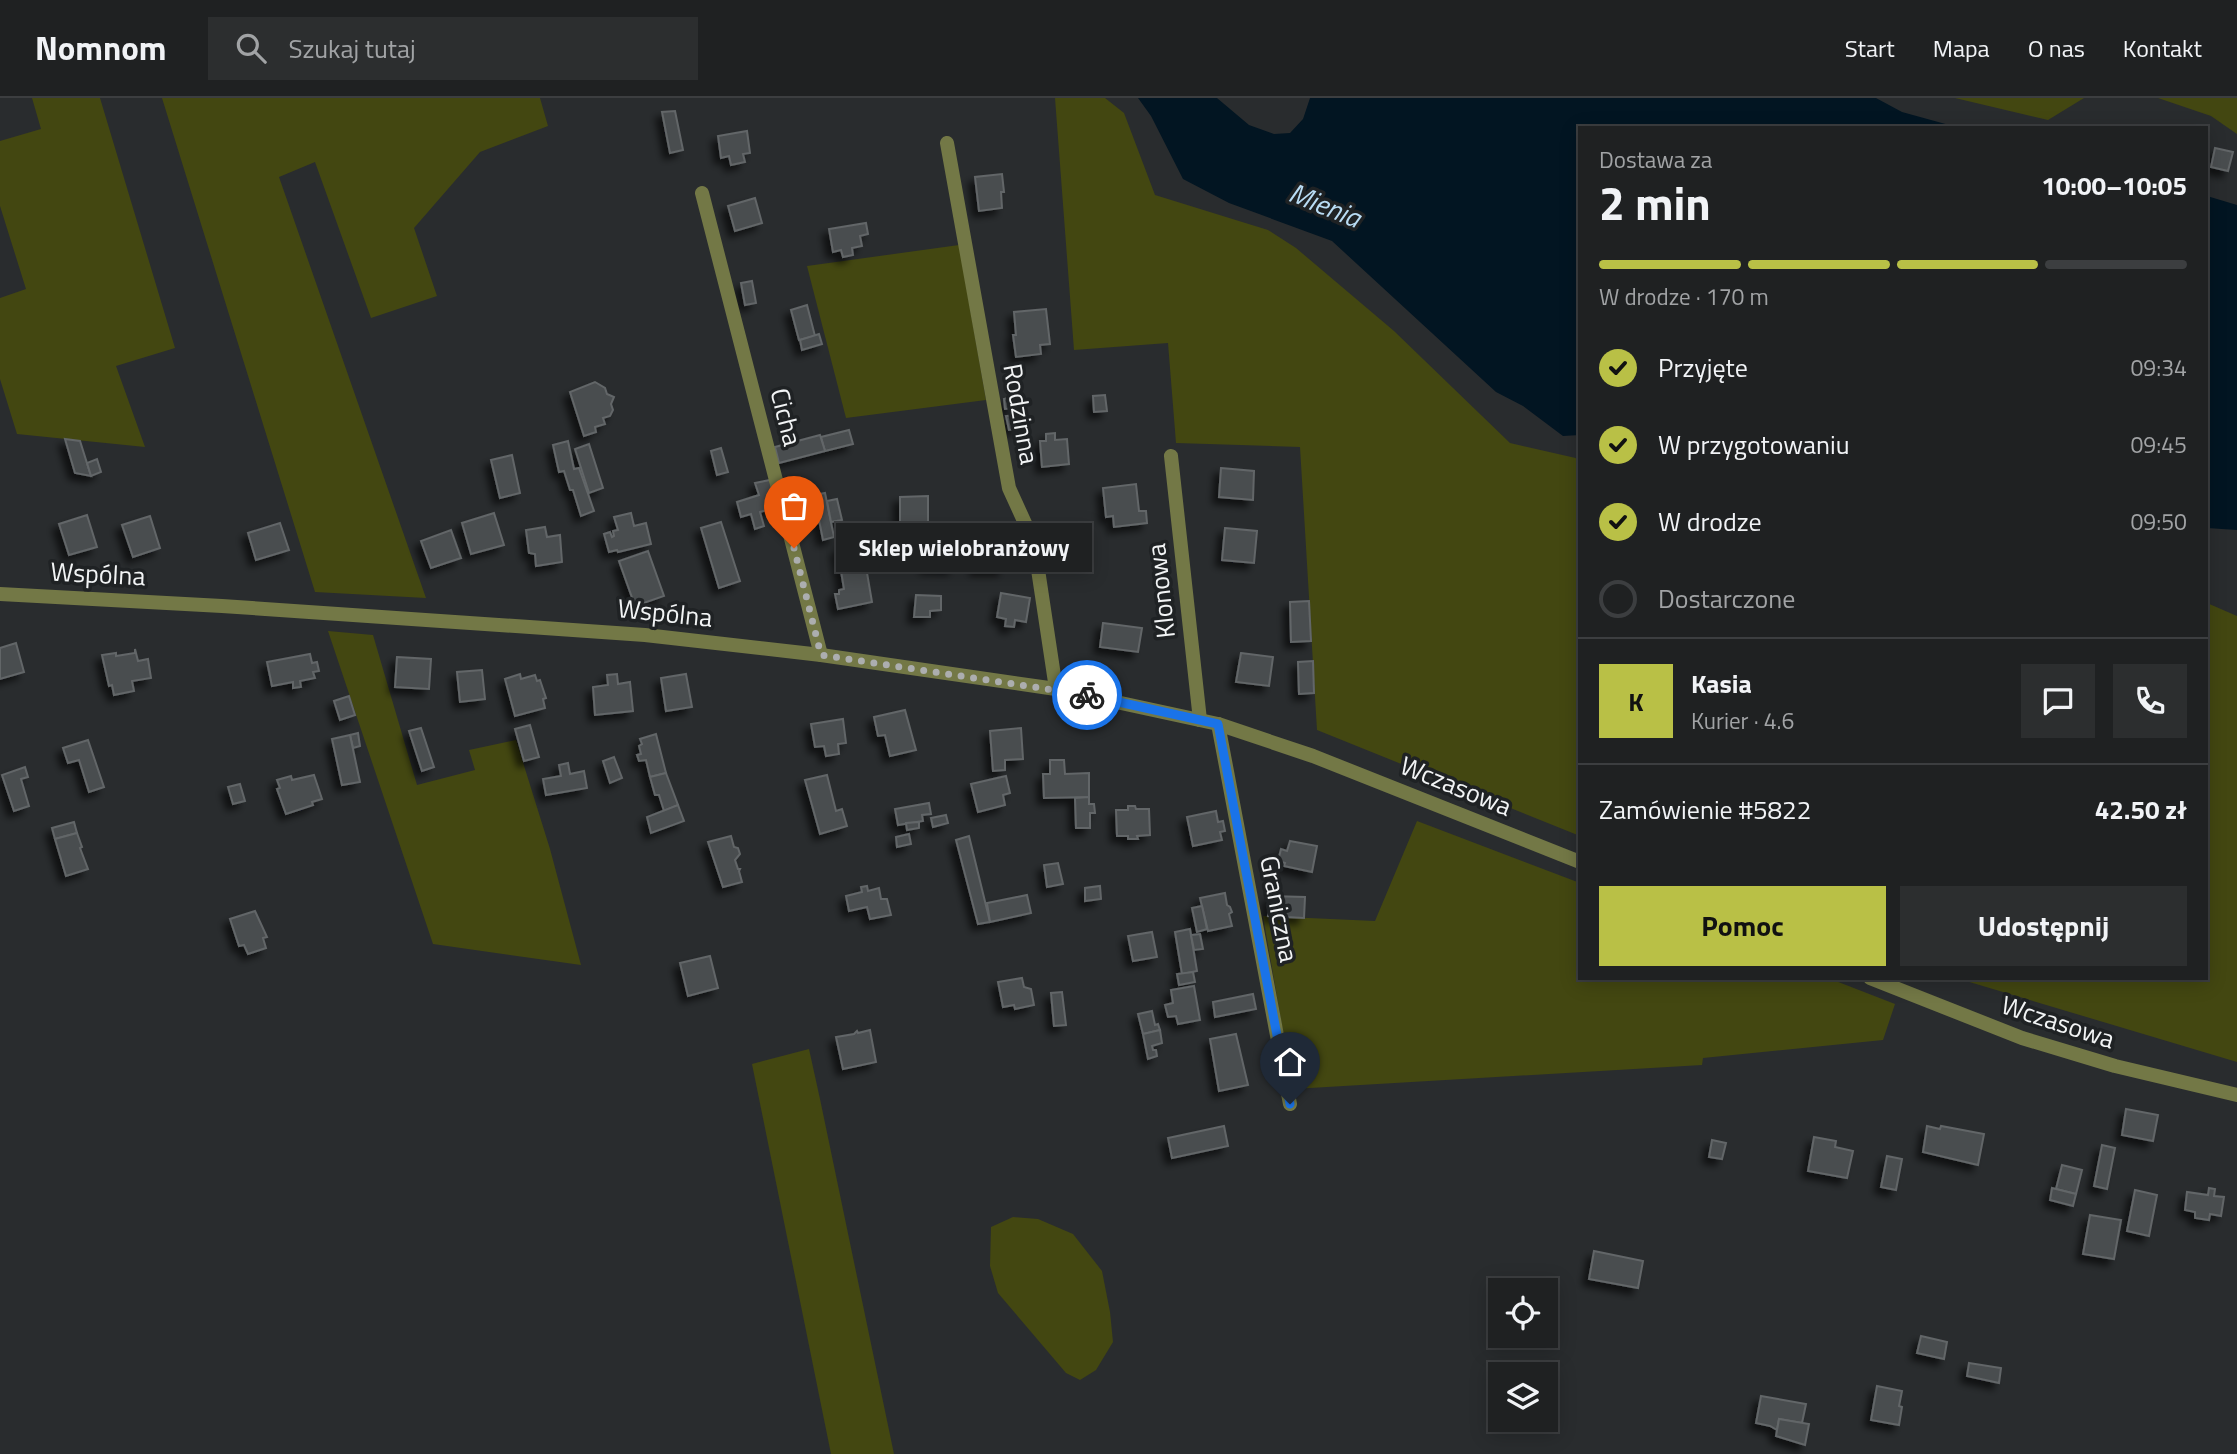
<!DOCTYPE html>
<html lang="pl">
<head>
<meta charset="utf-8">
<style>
	:root { --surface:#1f2122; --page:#2c2e2f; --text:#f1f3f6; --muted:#a1a3a5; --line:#3c3e40; --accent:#b9c046 }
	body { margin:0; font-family:"Titillium Web",sans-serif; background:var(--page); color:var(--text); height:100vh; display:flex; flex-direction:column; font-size:26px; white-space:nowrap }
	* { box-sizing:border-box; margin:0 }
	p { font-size:23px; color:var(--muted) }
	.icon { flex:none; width:38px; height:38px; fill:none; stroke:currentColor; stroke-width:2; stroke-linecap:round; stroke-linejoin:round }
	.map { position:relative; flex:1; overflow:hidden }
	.sheet { position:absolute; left:1578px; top:28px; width:630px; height:854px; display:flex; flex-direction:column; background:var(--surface); border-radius:0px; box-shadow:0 4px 18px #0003,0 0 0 2px var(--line) }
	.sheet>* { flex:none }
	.tools { position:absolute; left:1488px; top:1180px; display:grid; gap:14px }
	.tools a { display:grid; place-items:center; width:70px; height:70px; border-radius:0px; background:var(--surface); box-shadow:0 4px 18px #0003,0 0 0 2px var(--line); font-size:35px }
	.pin { position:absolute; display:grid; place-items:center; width:60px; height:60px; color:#fff; margin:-72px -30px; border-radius:50% 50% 50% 0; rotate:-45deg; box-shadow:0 0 7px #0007 }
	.pin .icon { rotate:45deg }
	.courier { position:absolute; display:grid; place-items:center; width:70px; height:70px; margin:-35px; border:5px solid #1a73e8; border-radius:50%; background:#fff; color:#222; box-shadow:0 2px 9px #0007 }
	.bubble { position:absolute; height:49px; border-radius:0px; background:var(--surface); box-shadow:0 4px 18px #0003,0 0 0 2px var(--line); font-size:23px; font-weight:700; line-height:49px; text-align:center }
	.overview em { font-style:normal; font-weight:700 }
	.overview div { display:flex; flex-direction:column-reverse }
	.overview { display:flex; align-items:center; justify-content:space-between; height:119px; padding:0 21px }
	h1 { font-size:46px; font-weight:700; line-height:52px }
	.bar { display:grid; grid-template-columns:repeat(4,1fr); gap:10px 7px; align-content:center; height:84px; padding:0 21px }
	.bar i { height:9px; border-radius:5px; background:var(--line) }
	.bar .selected { background:var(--accent) }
	.bar p { grid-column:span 4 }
	.line { display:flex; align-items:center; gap:18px; padding:0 21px; border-top:2px solid var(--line) }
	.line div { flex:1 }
	.round { display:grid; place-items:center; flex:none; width:74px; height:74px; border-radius:0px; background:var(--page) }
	ol { padding:0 21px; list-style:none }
	li { display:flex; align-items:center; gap:21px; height:77px }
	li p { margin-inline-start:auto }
	li .icon { padding:7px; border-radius:50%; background:var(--accent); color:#111; stroke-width:4 }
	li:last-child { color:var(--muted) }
	li i { width:38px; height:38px; border:4px solid var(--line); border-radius:50% }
	.button { display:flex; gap:14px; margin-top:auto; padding:14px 21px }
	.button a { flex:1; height:80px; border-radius:0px; background:var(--accent); color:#111; font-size:28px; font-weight:700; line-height:80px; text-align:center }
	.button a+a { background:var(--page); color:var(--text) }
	header { display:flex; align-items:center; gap:42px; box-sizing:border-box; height:98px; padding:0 35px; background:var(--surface); border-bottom:2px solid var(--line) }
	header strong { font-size:33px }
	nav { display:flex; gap:38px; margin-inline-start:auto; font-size:24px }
	.search { width:490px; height:63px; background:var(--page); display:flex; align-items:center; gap:18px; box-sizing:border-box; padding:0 24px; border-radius:0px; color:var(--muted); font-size:26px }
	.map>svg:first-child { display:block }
	.green { fill:#434711 }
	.water { fill:#021522 }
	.building { fill:#4a4d4f; stroke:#626668; stroke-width:2; filter:url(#shadow) }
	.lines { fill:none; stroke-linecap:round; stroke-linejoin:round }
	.minor { stroke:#737846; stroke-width:14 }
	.done { stroke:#acaeaf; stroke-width:7; stroke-dasharray:0 12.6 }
	.route { stroke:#1a73e8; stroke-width:9 }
	.labels { text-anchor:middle; stroke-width:7; stroke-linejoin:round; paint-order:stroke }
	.street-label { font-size:26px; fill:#f2f4f5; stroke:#1f2224 }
	.water-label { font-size:28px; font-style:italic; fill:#b9dcf4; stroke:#1f2224 }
</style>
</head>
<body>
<header>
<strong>Nomnom</strong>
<div class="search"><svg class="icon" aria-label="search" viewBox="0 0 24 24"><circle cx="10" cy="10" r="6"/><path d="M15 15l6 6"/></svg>Szukaj tutaj</div>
<nav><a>Start</a><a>Mapa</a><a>O nas</a><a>Kontakt</a></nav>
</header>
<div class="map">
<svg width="2237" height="1356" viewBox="0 0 2237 1356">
	<defs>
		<filter id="shadow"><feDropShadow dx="-6" dy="6" stdDeviation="3.5" flood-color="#0009"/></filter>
	</defs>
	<rect width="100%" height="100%" fill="#292c2e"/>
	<!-- green -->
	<g class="green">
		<path d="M32 0H100L175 250 116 268 145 349 17 336 0 281V200L26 191 0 108V43L41 31Z"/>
		<path d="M162 0H540L548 28 480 54 414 130 437 198 371 220 315 64 279 79 426 500 315 494Z"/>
		<path d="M1055 0H1105L1124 15 1155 97 1268 132 1296 150 1394 233 1510 345 1580 361V738L1317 632 1300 349 1176 345 1168 245 1074 252Z"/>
		<path d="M1955 0H2084L2048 22Z"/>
		<path d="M2158 0H2237V36L2211 18Z"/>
		<path d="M959 147 986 302 846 320 807 168Z"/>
		<path d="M2207 505 2237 518V964L1956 880H2207Z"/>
		<path d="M328 533 373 537 417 687 475 672 469 652 516 642 550 751 581 867 433 846Z"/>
		<path d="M1417 723 1580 785V880H1828L1895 906 1883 942 1703 960 1702 967 1293 991 1263 818 1375 823Z"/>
		<path d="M809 951 820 1001 894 1356H831L752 966Z"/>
		<path d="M1013 1119 1038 1121 1073 1136 1102 1173 1110 1214 1113 1244 1096 1272 1080 1282 1066 1275 998 1195 990 1168 991 1129Z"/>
	</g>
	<!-- water -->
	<g class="water">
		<path d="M1138 0H1217L1249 27 1274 36 1290 35 1303 21 1310 0H1876L1902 14 1960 30H1580V337L1563 338 1523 308 1496 294 1332 143 1229 105 1183 81 1151 18Z"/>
		<path d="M2207 98 2237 107V432L2207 430Z"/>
	</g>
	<!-- building -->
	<g class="building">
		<path d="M675 13 683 52 670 55 662 14Z"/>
		<path d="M747 33 750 55 743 56 745 64 731 67 729 58 721 60 718 38Z"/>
		<path d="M2215 50 2233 54 2228 73 2211 69Z"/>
		<path d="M1002 76 1004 94H1001L1002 110 979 113 975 79Z"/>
		<path d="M755 100 762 125 735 133 728 108Z"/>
		<path d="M866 125 868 136 860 138 862 148 852 150 853 157 843 159 841 152 833 154 829 131Z"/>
		<path d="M752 183 756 205 745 207 741 185Z"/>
		<path d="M807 207 815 238 799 242 791 212Z"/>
		<path d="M1046 211 1050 246 1040 247 1041 256 1016 259 1013 237H1016L1014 214Z"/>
		<path d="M819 236 822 246 802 252 800 242Z"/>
		<path d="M595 284 605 290 607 296 614 299 611 306 613 312 610 318 603 320 605 326 595 329 596 334 584 338 570 294Z"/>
		<path d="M1105 297 1107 313 1094 314 1093 298Z"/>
		<path d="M1012 299 1014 310 1005 311 1004 301Z"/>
		<path d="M1015 317 1017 331 1009 332 1006 318Z"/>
		<path d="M849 332 853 346 825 353 821 339Z"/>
		<path d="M1055 335V342L1067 341 1069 366 1042 369 1040 343H1046V336Z"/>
		<path d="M820 337 825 353 779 365 775 349Z"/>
		<path d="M65 341 80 343 91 378 75 375Z"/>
		<path d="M568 343 574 371 579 370 594 413 581 418 573 392H570L564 373 559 374 553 347Z"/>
		<path d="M589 346 603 390 589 395 575 351Z"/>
		<path d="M721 350 728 374 717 377 711 353Z"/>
		<path d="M512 357 520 395 500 400 491 362Z"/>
		<path d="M97 361 101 374 91 378 87 365Z"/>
		<path d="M1221 370 1254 373 1253 402 1219 399Z"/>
		<path d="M770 382 777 409 760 414 764 428 755 431 751 416 741 419 737 404 759 397 755 385Z"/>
		<path d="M1136 386 1139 413H1146L1147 425 1114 429 1113 418 1106 419 1103 390Z"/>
		<path d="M825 395 834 439 823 442 814 397Z"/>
		<path d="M928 398V432H914V425H900V399Z"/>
		<path d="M837 401 842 422 831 424 827 403Z"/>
		<path d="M494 415 504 447 471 456 462 425Z"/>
		<path d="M631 415 634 428 646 425 651 446 618 454 617 452 609 454 604 436 610 434 612 439 614 438 613 433 618 432 614 419Z"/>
		<path d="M87 417 97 449 69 457 59 426Z"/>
		<path d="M150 418 160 450 133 459 122 427Z"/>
		<path d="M721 424 740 483 719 490 701 430Z"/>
		<path d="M280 425 289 452 256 462 248 435Z"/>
		<path d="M545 429 547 439 560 437 562 464 536 468 535 456 529 455 526 432Z"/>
		<path d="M1225 430 1257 433 1254 465 1222 462Z"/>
		<path d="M451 432 461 460 431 470 421 443Z"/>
		<path d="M860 440 866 469 841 473 837 451 844 450 843 443Z"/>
		<path d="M953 441 999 444 998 456 952 453Z"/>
		<path d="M648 453 664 498 635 508 619 463Z"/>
		<path d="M926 457 954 458V470L926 469Z"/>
		<path d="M977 459H1004V471H976Z"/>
		<path d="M866 469 872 504 838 511 835 496H839V492L844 491 841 473Z"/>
		<path d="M1001 495 1030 500 1026 524 1015 522 1014 529 1005 528 1006 521 997 519Z"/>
		<path d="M916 497 941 498V512L930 513V519H914Z"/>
		<path d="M1309 503 1311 543 1291 544 1290 504Z"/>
		<path d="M1103 525 1142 530 1138 554 1100 549Z"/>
		<path d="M16 545 24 574 0 581V550Z"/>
		<path d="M135 551 138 563 148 561 151 580 132 583 134 593 114 597 112 587 109 588 102 557 116 555V558L135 555Z"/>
		<path d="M1241 555 1273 559 1269 588 1236 584Z"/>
		<path d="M310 556 312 565 317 564 319 573 313 574 315 580 300 583 301 589 293 590V584L272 588 267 564Z"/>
		<path d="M397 559 431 561 429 591 395 589Z"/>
		<path d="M1313 563 1314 595 1299 596 1298 564Z"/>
		<path d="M482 572 485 601 460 604 457 574Z"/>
		<path d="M520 576 521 581 535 577 537 583 540 582 546 600 543 601 545 610 515 618 505 581Z"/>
		<path d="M617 576 618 586 630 584 633 613 595 617 593 589 608 587 607 577Z"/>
		<path d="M686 576 692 609 666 613 661 580Z"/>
		<path d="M349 598 355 617 340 622 334 603Z"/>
		<path d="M905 612 916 652 890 658 885 637 878 638 874 619Z"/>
		<path d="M843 621 846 645 838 646 839 656 826 658 824 648 815 649 811 626Z"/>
		<path d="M530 627 539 659 524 663 515 631Z"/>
		<path d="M421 630 434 669 422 673 409 633Z"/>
		<path d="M1021 630 1023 661 1005 662V672L993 673 990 633Z"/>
		<path d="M358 635 360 648 353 650 350 637Z"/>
		<path d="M656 636 666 675 650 679 646 662 639 663 637 657 641 656 639 648 642 646 640 641Z"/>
		<path d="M350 637 360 684 342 687 332 641Z"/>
		<path d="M88 642 104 689 89 694 79 662 68 665 63 650Z"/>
		<path d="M614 659 622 680 610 685 603 663Z"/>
		<path d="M1050 662H1064L1065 676 1089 675V699L1044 700 1043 676H1050Z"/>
		<path d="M568 665 570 676 584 673 587 690 546 697 543 681 561 678 559 667Z"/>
		<path d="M25 669 28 679 21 681 29 708 14 713 2 677Z"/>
		<path d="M666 675 678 707 664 713 659 697H655L650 679Z"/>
		<path d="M314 677 322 701 312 704 313 707 286 716 277 691 280 690 277 682 291 678 292 682Z"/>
		<path d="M827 677 836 713 842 711 847 728 820 736 805 682Z"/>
		<path d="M1006 678 1010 695 1003 697 1005 707 978 714 971 686Z"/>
		<path d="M240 686 245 703 233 706 228 689Z"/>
		<path d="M1089 699V706H1094L1095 715H1090V730H1076L1075 700Z"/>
		<path d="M929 705 931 716 922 717 923 723 898 727 895 711Z"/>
		<path d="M678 707 684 723 651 735 647 719Z"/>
		<path d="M1128 708H1135L1136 711H1149L1150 737 1137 738 1138 741H1128V738H1117L1116 712H1128Z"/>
		<path d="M1216 713 1218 724 1223 723 1225 733 1220 734 1222 742 1193 748 1187 719Z"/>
		<path d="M946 717 948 725 933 729 931 720Z"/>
		<path d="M74 724 77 735 55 741 52 730Z"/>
		<path d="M919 724V730L907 732 906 725Z"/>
		<path d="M77 735 82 749 80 750 88 771 66 778 55 741Z"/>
		<path d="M909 736 911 746 897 749 896 739Z"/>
		<path d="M731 738 734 749 738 750 740 756 735 762 738 771H740L739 773 742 784 723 789 708 744Z"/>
		<path d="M969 738 990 824 978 826 956 742Z"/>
		<path d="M1290 743 1317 748 1312 774 1284 768 1285 765 1278 763 1281 751 1287 753Z"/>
		<path d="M1058 765 1063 786 1047 789 1044 767Z"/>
		<path d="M867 788 868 793 879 790 881 801H887L891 817 870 821 867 809 849 813 846 798 862 794 861 789Z"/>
		<path d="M1100 788 1101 801 1085 803V790Z"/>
		<path d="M1225 795 1227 807 1230 809 1232 814 1229 816 1232 828 1208 833 1200 800Z"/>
		<path d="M1027 797 1031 815 990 824 987 805Z"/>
		<path d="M1269 798 1305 799 1304 820 1268 818Z"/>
		<path d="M1202 808 1207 831 1197 834 1192 810Z"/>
		<path d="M255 813 267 839 263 840 266 850 248 856 244 847 239 848 230 821Z"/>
		<path d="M1190 831 1197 873 1182 876 1175 834Z"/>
		<path d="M1152 834 1157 859 1133 863 1128 838Z"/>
		<path d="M1200 836 1203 851 1194 852 1191 837Z"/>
		<path d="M710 858 718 890 688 898 680 865Z"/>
		<path d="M1193 874 1195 884 1179 887 1177 876Z"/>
		<path d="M1022 880 1024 889 1031 891 1034 907 1015 911 1014 907 1003 909 998 884Z"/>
		<path d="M1194 888 1200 922 1178 926 1176 918 1168 919 1165 907 1173 905 1171 892Z"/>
		<path d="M1062 894 1066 927 1054 928 1051 895Z"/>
		<path d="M1253 896 1256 911 1215 919 1213 904Z"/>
		<path d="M1152 913 1155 927 1158 926 1160 932 1143 936 1138 916Z"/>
		<path d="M870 932 876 964 843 971 836 939 854 936 857 933 858 935Z"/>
		<path d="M1160 932 1162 945 1152 948 1153 952H1156L1157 958 1148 961 1143 936Z"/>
		<path d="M1236 936 1248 987 1219 993 1210 941Z"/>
		<path d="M2126 1011 2158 1017 2153 1043 2122 1037Z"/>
		<path d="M1224 1028 1228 1048 1172 1060 1168 1040Z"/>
		<path d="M1927 1028 1940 1031 1941 1028 1984 1036 1978 1067 1923 1054Z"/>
		<path d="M1814 1039 1836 1043 1835 1049 1853 1053 1847 1080 1808 1073Z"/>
		<path d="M1712 1042 1726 1045 1722 1061 1709 1059Z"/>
		<path d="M2102 1047 2115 1050 2107 1091 2094 1088Z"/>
		<path d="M1887 1058 1902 1061 1896 1092 1881 1089Z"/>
		<path d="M2062 1067 2082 1072 2076 1096 2056 1091Z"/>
		<path d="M2052 1090 2076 1096 2073 1108 2050 1102Z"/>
		<path d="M2209 1090 2215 1091 2214 1098 2224 1099 2221 1118 2210 1116 2209 1122 2195 1120V1114L2185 1112 2187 1094 2208 1097Z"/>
		<path d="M2135 1092 2157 1097 2149 1138 2127 1133Z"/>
		<path d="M2090 1117 2121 1122 2114 1161 2083 1156Z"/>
		<path d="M1594 1153 1643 1163 1638 1190 1589 1181Z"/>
		<path d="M1921 1238 1947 1244 1944 1261 1917 1255Z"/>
		<path d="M1969 1265 2001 1270 1999 1285 1967 1278Z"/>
		<path d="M1877 1288 1902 1293 1899 1308 1902 1309 1899 1327 1871 1322Z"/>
		<path d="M1761 1298 1806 1306 1802 1325 1779 1321 1777 1332 1770 1328 1756 1325Z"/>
		<path d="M1779 1321 1809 1326 1805 1347 1776 1338Z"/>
	</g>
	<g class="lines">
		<!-- minor -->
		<g class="minor">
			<path d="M947 45 1009 390 1034 445 1056 591"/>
			<path d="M702 95 821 557"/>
			<path d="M1171 358 1200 622"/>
			<path d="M0 496 222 508 645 537 821 557 1056 591 1218 626 1313 658 1580 764"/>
			<path d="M1218 626 1290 1006"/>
			<path d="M1870 880 2022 940 2115 968 2237 997"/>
		</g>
	</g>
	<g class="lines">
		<!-- done -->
		<path class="done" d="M794 450 821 557 1087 597"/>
		<!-- route -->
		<path class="route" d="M1087 597 1218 626 1290 1006"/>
	</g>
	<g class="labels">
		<!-- street labels -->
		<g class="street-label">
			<text transform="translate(1021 316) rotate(80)" y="9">Rodzinna</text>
			<text transform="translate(786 319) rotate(76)" y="9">Cicha</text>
			<text transform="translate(98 476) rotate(3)" y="9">Wspólna</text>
			<text transform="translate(1161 493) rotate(-96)" y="9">Klonowa</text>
			<text transform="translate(665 515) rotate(6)" y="9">Wspólna</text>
			<text transform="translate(1456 688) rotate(22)" y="9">Wczasowa</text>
			<text transform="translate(1279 811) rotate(79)" y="9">Graniczna</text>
			<text transform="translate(2058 924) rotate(18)" y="9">Wczasowa</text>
		</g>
		<!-- water labels -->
		<g class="water-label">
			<text transform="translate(1325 107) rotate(22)" y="10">Mienia</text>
		</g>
	</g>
</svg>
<div class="tools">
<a><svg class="icon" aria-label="locate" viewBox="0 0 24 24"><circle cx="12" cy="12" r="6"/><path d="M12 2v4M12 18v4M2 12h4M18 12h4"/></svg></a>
<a><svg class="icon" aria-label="layers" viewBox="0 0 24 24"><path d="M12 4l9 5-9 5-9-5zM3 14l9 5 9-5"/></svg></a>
</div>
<div class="pin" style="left:794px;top:450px;background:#ea580c"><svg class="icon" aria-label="bag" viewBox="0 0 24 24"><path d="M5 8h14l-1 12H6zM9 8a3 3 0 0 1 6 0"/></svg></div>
<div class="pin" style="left:1290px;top:1006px;background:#1f2937"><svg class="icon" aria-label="home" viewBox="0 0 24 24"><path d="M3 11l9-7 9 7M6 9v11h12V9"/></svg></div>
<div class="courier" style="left:1087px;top:597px"><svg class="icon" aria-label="bike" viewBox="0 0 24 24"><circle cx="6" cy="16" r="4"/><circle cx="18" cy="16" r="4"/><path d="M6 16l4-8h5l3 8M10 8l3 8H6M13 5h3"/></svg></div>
<div class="bubble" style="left:836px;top:425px;width:256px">Sklep wielobranżowy</div>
<section class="sheet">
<div class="overview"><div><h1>2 min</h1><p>Dostawa za</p></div><em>10:00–10:05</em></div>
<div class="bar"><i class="selected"></i><i class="selected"></i><i class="selected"></i><i></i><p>W drodze · 170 m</p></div>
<ol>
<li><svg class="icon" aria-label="check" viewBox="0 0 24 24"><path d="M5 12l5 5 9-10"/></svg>Przyjęte<p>09:34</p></li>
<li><svg class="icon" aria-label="check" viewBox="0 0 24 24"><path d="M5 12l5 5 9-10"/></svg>W przygotowaniu<p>09:45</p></li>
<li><svg class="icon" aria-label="check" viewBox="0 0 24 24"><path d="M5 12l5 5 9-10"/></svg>W drodze<p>09:50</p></li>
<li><i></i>Dostarczone</li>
</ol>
<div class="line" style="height:126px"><b class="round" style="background:var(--accent);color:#111">K</b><div><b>Kasia</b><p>Kurier · 4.6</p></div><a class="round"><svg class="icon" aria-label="chat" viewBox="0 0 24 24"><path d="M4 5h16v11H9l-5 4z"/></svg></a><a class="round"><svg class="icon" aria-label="phone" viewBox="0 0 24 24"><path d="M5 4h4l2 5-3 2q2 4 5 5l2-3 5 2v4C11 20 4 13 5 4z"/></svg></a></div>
<div class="line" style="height:91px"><div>Zamówienie #5822</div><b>42.50 zł</b></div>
<div class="button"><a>Pomoc</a><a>Udostępnij</a></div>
</section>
</div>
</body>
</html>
